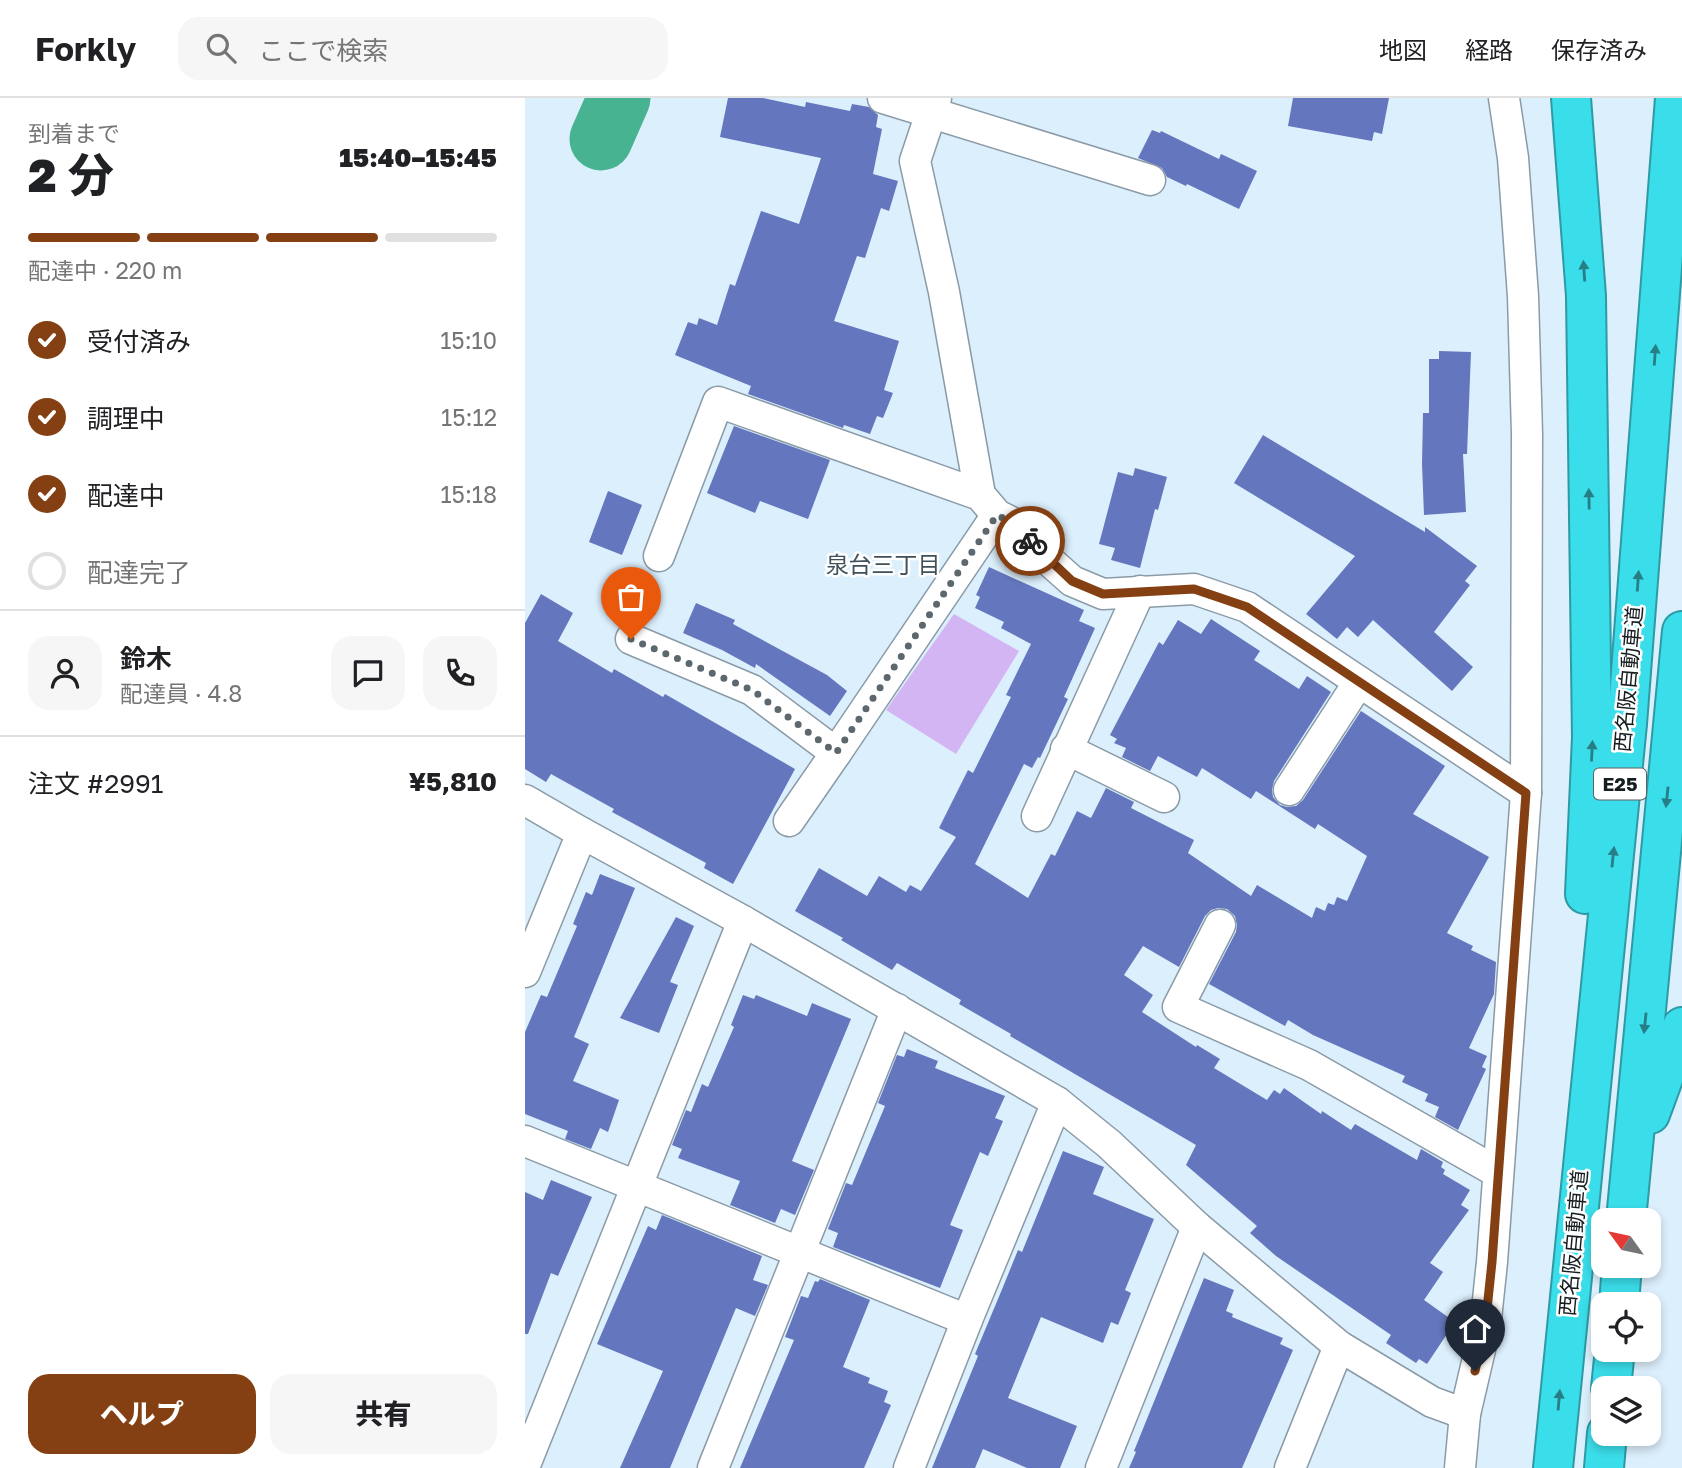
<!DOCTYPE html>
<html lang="ja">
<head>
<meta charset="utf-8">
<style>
	:root { --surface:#fff; --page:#f6f6f6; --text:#202124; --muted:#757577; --line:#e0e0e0; --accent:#844013 }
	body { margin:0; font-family:"Golos Text","Noto Sans JP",sans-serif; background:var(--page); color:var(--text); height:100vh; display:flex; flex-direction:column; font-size:26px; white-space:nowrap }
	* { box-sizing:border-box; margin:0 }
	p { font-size:23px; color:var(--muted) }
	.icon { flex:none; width:38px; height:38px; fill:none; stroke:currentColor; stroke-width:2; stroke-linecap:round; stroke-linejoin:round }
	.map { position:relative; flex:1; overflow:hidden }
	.details { display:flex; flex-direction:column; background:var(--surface); width:525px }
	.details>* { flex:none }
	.needle { width:46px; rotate:303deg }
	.tools { position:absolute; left:1066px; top:1110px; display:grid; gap:14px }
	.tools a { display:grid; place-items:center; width:70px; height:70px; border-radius:14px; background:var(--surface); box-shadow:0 4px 10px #0003; font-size:35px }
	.pin { position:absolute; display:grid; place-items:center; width:60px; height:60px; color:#fff; margin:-72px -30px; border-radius:50% 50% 50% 0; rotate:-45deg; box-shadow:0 0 7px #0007 }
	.pin .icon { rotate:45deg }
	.courier { position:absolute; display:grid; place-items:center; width:70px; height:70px; margin:-35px; border:5px solid #844013; border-radius:50%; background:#fff; color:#222; box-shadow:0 2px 9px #0007 }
	.summary em { font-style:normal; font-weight:800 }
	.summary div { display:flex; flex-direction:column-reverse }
	.summary { display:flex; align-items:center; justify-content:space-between; height:119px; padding:0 28px }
	h1 { font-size:46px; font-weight:800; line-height:52px }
	.bar { display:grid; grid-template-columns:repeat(4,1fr); gap:10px 7px; align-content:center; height:84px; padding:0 28px }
	.bar i { height:9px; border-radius:5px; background:var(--line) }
	.bar .active { background:var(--accent) }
	.bar p { grid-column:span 4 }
	.line { display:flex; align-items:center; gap:18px; padding:0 28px; border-top:2px solid var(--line) }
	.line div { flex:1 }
	.round { display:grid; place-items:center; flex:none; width:74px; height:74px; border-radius:21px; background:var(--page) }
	ol { padding:0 28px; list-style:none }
	li { display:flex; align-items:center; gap:21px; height:77px }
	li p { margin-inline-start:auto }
	li .icon { padding:7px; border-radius:50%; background:var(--accent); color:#fff; stroke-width:4 }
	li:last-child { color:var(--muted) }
	li i { width:38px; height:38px; border:4px solid var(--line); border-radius:50% }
	.action { display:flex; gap:14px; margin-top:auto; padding:14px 28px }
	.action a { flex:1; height:80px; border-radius:21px; background:var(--accent); color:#fff; font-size:28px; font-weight:800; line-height:80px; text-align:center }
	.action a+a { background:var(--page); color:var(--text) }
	header { display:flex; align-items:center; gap:42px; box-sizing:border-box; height:98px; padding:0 35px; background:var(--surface); border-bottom:2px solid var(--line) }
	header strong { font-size:33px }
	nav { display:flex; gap:38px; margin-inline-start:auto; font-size:24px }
	.search { width:490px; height:63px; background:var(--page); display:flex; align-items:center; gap:18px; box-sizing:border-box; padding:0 24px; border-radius:21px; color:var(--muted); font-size:26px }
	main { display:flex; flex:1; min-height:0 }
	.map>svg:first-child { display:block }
	.green { fill:#d3b5f3 }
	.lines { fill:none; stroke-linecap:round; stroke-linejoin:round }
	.river { stroke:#48b391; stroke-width:63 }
	.building { fill:#6476bd }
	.street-casing { stroke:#8a9ba7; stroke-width:33 }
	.highway-casing { stroke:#2e9aa4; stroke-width:42 }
	.street { stroke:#fff; stroke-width:30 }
	.highway { stroke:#3addea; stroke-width:38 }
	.oneway { fill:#287e86 }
	.done { stroke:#5c676e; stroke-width:7; stroke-dasharray:0 12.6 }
	.route { stroke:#844013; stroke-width:9 }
	.labels { text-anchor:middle; stroke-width:5; stroke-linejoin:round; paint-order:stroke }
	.shield { fill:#fff; stroke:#5d6264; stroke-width:2 }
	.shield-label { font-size:19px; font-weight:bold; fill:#171e22 }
	.street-label { font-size:21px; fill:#171e22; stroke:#fff }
	.neighbourhood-label { font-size:23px; fill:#40505a; stroke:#fff }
</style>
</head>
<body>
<header>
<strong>Forkly</strong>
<div class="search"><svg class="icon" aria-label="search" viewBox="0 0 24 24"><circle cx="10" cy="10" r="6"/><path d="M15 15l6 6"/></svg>ここで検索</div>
<nav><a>地図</a><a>経路</a><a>保存済み</a></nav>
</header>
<main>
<section class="details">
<div class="summary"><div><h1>2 分</h1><p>到着まで</p></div><em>15:40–15:45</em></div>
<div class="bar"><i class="active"></i><i class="active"></i><i class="active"></i><i></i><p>配達中 · 220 m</p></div>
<ol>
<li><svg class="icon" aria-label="check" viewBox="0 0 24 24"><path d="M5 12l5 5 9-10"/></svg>受付済み<p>15:10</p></li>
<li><svg class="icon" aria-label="check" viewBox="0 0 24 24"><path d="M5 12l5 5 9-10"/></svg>調理中<p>15:12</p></li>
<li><svg class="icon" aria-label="check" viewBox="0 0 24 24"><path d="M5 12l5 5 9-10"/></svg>配達中<p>15:18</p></li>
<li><i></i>配達完了</li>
</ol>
<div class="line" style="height:126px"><a class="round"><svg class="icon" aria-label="person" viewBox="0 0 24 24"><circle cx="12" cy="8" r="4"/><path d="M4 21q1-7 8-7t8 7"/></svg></a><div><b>鈴木</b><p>配達員 · 4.8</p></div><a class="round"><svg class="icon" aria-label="chat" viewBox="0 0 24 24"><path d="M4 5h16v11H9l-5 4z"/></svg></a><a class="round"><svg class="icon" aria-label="phone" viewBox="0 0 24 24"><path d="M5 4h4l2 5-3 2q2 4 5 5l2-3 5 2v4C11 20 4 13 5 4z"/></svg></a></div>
<div class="line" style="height:91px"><div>注文 #2991</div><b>¥5,810</b></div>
<div class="action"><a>ヘルプ</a><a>共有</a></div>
</section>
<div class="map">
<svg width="1157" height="1370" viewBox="0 0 1157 1370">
	<rect width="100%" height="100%" fill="#dceffc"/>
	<!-- green -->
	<path class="green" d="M429 516 494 553 431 656 361 612Z"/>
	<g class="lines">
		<!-- river -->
		<path class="river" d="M76 41 94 0"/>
	</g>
	<!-- building -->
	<g class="building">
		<path d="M203 0H238L280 9 281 4 325 13 327 6 344 9 353 17 351 29 357 31 348 76 373 83 364 113 356 110 340 160 332 158 309 223 374 243 359 292 368 295 358 320 352 318 345 336 319 327 318 330 223 296 226 288 150 257 163 224 172 227 174 220 192 227 205 186 210 188 236 113 274 126 296 60 195 39Z"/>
		<path d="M768 0H864L857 36 849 34 847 43 763 28Z"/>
		<path d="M627 32 635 35 636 33 694 61 696 56 732 73 714 111 662 86 661 88 642 79 637 70 613 60Z"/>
		<path d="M914 253 946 254 942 356H938L941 414 899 417 897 366 898 315H904V261H914Z"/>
		<path d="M209 328 305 362 283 421 235 403 230 415 182 395Z"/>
		<path d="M738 337 900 434V429L952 468 940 483 945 487 909 534 948 569 927 593 848 522 833 539 822 529 812 541 781 516 830 458 709 385Z"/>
		<path d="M610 370 642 379 633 412 630 411 615 470 586 462 590 450 574 446 593 374 608 378Z"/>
		<path d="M83 393 117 407 97 457 64 444Z"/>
		<path d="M464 469 559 512 554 523 570 530 539 599 543 601 515 660 513 659 507 670 499 666 450 766 503 800 526 756 530 758 552 713 566 720 581 690 609 704 606 710 669 742 663 755 726 798 732 787 787 820 791 809 800 813 803 805 809 807 812 799 822 803 842 758 793 726 790 731 731 693 726 701 677 670 672 679 633 658 625 673 597 659 601 650 589 645 592 641 585 637 634 544 638 547 653 522 676 536 686 521 735 553 729 562 774 591 782 578 806 594 749 683 747 692 748 699 755 707 762 709 771 708 778 702 836 613 920 668 888 716 964 759 922 835 948 848 946 852 971 864 969 896 944 950 962 958 957 969 961 971 933 1032 910 1019 914 1009 900 1003 903 996 877 984 880 978 788 937 763 922 760 928 684 886 711 834 712 827 710 818 702 811 693 810 686 812 680 818 654 869 618 848 599 877 628 897 617 914 671 949 672 947 695 961 689 970 742 1002 749 992 755 996 759 990 796 1016 797 1013 826 1032 830 1026 892 1062 896 1051 918 1064 916 1069 920 1072 918 1076 945 1092 936 1107 944 1112 905 1165 918 1174 899 1202 930 1224 902 1266 894 1261 891 1265 861 1245 866 1237 751 1158 725 1135 732 1128 661 1067 671 1047 485 938 486 936 434 906 436 902 372 865 367 872 316 842 318 840 270 813 294 770 342 798 354 778 381 794 385 787 396 793 431 739 414 730 443 672 448 675 486 599 481 597 506 546 476 530 479 524 450 510 455 499 451 497Z"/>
		<path d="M16 496 48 515 33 543 87 575 89 571 138 599 140 596 270 671 208 786 179 770 181 765 87 714 89 711 26 676 21 684 0 671V525Z"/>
		<path d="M171 505 210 522 208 526 302 577 322 593 305 618 231 566 230 570 197 552 158 535Z"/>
		<path d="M75 776 110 790 49 939 64 946 48 983 94 1002 83 1034 75 1030 66 1051 40 1041 43 1033 0 1016V934L16 897 22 899 52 828 48 826 61 794 67 797Z"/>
		<path d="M151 819 169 828 145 884 153 887 134 935 95 920Z"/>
		<path d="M218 897 229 901 231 897 282 918 287 905 326 921 267 1063 289 1072 270 1117 256 1111 250 1125 205 1107 215 1083 153 1060 157 1051 147 1047 161 1012 166 1014 177 986 183 989 209 929 206 927Z"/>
		<path d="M382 951 413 963 410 970 480 998 470 1020 478 1023 463 1058 455 1054 425 1127 438 1132 415 1190 308 1149 313 1135 303 1131 321 1085 327 1087 360 1008 353 1005 372 957 379 959Z"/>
		<path d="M538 1053 579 1069 568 1096 629 1121 600 1192 606 1195 593 1227 586 1224 578 1245 516 1219 483 1300 552 1328 535 1370H502L458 1351 450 1370H407L453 1258 450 1256 478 1189 493 1152 497 1154Z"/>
		<path d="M26 1082 67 1099 33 1178 26 1175 3 1236H0V1094L18 1102Z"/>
		<path d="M137 1117 237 1158 228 1182 243 1187 230 1218 211 1210 145 1370H95L138 1273 72 1246 123 1128 131 1132Z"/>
		<path d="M679 1180 709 1192 701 1213 708 1216 707 1219 758 1240 755 1246 768 1252 717 1370H604L611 1354 609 1353Z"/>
		<path d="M295 1181 345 1202 318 1269 345 1280 343 1285 363 1293 359 1304 366 1307 339 1370H215L269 1242 260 1239 276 1198 283 1200 290 1183 293 1184Z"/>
	</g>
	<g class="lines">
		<defs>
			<g id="street">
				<path d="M358 0 625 82"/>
				<path d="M411 0 390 63 419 194 455 397"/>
				<path d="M134 458 193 304 455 397 472 417 496 429 510 450 547 483 578 496 669 491 722 509 1001 695"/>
				<path d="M106 541 227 592 311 655 472 417"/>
				<path d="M541 651 639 699"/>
				<path d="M764 692 834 584"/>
				<path d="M0 702 57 735"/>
				<path d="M512 718 615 493"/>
				<path d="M264 723 311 655"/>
				<path d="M695 827 653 909 784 967 972 1074"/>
				<path d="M0 874 57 735 218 823 532 1004 584 1046 672 1129 814 1248 907 1304 940 1316"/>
				<path d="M0 1043 442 1222"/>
				<path d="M0 1367 218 823"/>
				<path d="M188 1370 372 911"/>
				<path d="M384 1370 442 1222 532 1004"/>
				<path d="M576 1370 672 1129"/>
				<path d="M765 1370 814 1248"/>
				<path d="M935 1370 940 1316 960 1230 967 1164 1001 695 1002 336 998 198 988 60 979 0"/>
			</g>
			<g id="highway">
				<path d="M1046 0 1061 198 1067 639 1060 796"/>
				<path d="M1125 1016 1157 929"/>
				<path d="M1101 1122 1157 533"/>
				<path d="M1094 1206 1097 1167"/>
				<path d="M1086 1290 1090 1251"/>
				<path d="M1028 1370 1102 626 1150 0"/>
				<path d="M1079 1370 1082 1335"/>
			</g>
		</defs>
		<!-- street casing -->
		<use href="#street" class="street-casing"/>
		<!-- highway casing -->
		<use href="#highway" class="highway-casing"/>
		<!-- street -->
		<use href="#street" class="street"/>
		<!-- highway -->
		<use href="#highway" class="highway"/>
	</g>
	<!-- one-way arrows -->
	<defs><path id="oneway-solid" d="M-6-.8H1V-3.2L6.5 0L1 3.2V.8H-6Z" transform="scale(1.75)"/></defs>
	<g class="oneway">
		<use href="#oneway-solid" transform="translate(1059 173) rotate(-94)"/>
		<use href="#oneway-solid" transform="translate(1130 257) rotate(-86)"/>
		<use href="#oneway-solid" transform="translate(1064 401) rotate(-91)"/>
		<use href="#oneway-solid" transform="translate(1113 483) rotate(-86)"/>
		<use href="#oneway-solid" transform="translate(1067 653) rotate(-87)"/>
		<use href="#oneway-solid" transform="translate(1142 699) rotate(96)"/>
		<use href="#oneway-solid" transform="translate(1088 759) rotate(-84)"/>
		<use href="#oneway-solid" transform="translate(1120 925) rotate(96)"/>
		<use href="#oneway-solid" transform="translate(1034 1302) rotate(-85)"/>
	</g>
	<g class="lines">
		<!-- done -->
		<path class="done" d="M106 541 227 592 311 655 472 417 496 429 505 443"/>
		<!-- route -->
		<path class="route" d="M505 443 547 483 578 496 669 491 722 509 1001 695 967 1164 960 1230 950 1273"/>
	</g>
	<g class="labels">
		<!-- shield labels -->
		<rect class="shield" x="1069" y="670.5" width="52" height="31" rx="5"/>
		<g class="shield-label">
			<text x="1095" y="693">E25</text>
		</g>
		<!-- street labels -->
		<g class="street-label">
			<text transform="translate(1104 581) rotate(-85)" y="7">西名阪自動車道</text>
			<text transform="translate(1049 1145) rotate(-85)" y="7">西名阪自動車道</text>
		</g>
		<!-- neighbourhood labels -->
		<g class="neighbourhood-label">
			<text x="358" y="475">泉台三丁目</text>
		</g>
	</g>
</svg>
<div class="tools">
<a><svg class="needle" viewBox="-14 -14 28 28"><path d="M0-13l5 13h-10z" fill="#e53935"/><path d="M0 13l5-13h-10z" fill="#757577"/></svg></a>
<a><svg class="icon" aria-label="locate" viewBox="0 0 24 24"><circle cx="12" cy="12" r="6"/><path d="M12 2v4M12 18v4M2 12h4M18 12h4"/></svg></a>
<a><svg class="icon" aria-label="layers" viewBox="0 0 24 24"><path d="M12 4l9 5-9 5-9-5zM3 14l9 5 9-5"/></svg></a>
</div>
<div class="pin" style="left:106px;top:541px;background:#ea580c"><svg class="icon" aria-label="bag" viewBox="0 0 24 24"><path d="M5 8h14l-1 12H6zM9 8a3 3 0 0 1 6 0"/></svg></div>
<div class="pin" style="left:950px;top:1273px;background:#1f2937"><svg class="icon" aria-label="home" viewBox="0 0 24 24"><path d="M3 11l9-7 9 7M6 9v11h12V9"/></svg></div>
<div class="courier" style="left:505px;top:443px"><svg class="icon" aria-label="bike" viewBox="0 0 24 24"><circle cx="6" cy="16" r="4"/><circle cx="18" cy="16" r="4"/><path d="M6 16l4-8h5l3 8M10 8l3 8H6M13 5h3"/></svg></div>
</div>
</main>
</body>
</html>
